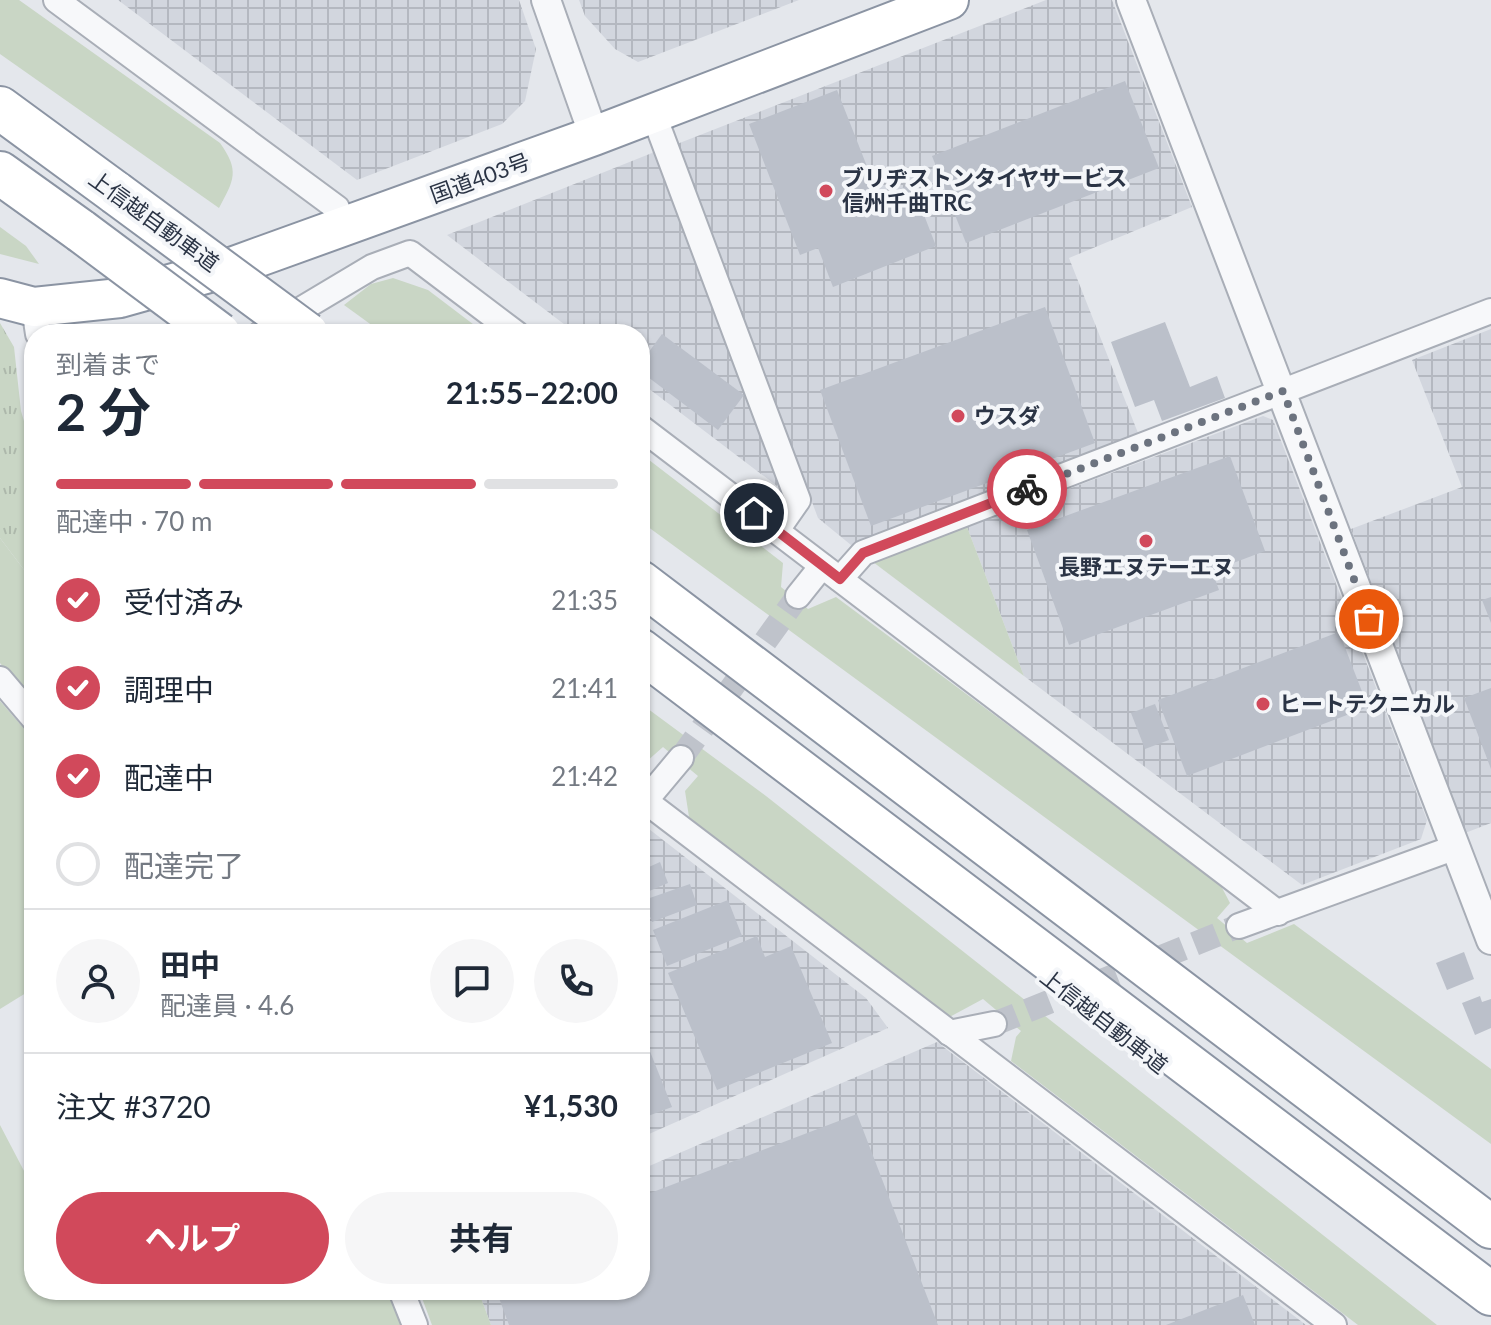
<!DOCTYPE html>
<html lang="ja">
<head>
<meta charset="utf-8">
<style>
	:root { --surface:#fff; --page:#f6f6f7; --text:#1f2937; --muted:#747a83; --line:#e0e1e3; --accent:#d1495b }
	body { margin:0; font-family:Lato,"Noto Sans JP",sans-serif; background:var(--page); color:var(--text); height:100vh; display:flex; flex-direction:column; font-size:30px; white-space:nowrap }
	* { box-sizing:border-box; margin:0 }
	p { font-size:26px; color:var(--muted) }
	.icon { flex:none; width:44px; height:44px; fill:none; stroke:currentColor; stroke-width:2; stroke-linecap:round; stroke-linejoin:round }
	.map { position:relative; flex:1; overflow:hidden }
	.drawer { position:absolute; left:24px; top:324px; width:626px; height:976px; display:flex; flex-direction:column; background:var(--surface); border-radius:32px; box-shadow:0 2px 6px #0004 }
	.drawer>* { flex:none }
	.pin { position:absolute; display:grid; place-items:center; width:68px; height:68px; color:#fff; margin:-34px; border:4px solid #fff; border-radius:50%; box-shadow:0 2px 8px #0007 }
	.courier { position:absolute; display:grid; place-items:center; width:80px; height:80px; margin:-40px; border:6px solid #d1495b; border-radius:50%; background:#fff; color:#222; box-shadow:0 2px 10px #0007 }
	.summary em { font-style:normal; font-weight:700 }
	.summary div { display:flex; flex-direction:column-reverse }
	.summary { display:flex; align-items:center; justify-content:space-between; height:136px; padding:0 32px }
	h1 { font-size:52px; font-weight:700; line-height:60px }
	.bar { display:grid; grid-template-columns:repeat(4,1fr); gap:12px 8px; align-content:center; height:96px; padding:0 32px }
	.bar i { height:10px; border-radius:6px; background:var(--line) }
	.bar .current { background:var(--accent) }
	.bar p { grid-column:span 4 }
	.line { display:flex; align-items:center; gap:20px; padding:0 32px; border-top:2px solid var(--line) }
	.line div { flex:1 }
	.round { display:grid; place-items:center; flex:none; width:84px; height:84px; border-radius:42px; background:var(--page) }
	ol { padding:0 32px; list-style:none }
	li { display:flex; align-items:center; gap:24px; height:88px }
	li p { margin-inline-start:auto }
	li .icon { padding:8px; border-radius:50%; background:var(--accent); color:#fff; stroke-width:4 }
	li:last-child { color:var(--muted) }
	li i { width:44px; height:44px; border:4px solid var(--line); border-radius:50% }
	.cta { display:flex; gap:16px; margin-top:auto; padding:16px 32px }
	.cta a { flex:1; height:92px; border-radius:48px; background:var(--accent); color:#fff; font-size:32px; font-weight:700; line-height:92px; text-align:center }
	.cta a+a { background:var(--page); color:var(--text) }
	.map>svg:first-child { display:block }
	.industrial { fill:url(#industrial-grid) }
	.grass { fill:#c9d6c5 }
	.park { fill:url(#park-tufts) }
	.building { fill:#bbc0ca }
	.lines { fill:none; stroke-linecap:round; stroke-linejoin:round }
	.minor-tunnel { stroke:#bfc3cb; stroke-width:24; stroke-dasharray:24 12; stroke-linecap:butt }
	.minor-casing { stroke:#a9aeb7; stroke-width:28 }
	.tertiary-casing { stroke:#a9aeb7; stroke-width:32 }
	.trunk-casing { stroke:#8b94a3; stroke-width:42 }
	.motorway-casing { stroke:#8b94a3; stroke-width:46 }
	.minor { stroke:#f7f8fa; stroke-width:24 }
	.tertiary { stroke:#f7f8fa; stroke-width:28 }
	.trunk { stroke:#fff; stroke-width:38 }
	.motorway { stroke:#fff; stroke-width:42 }
	.motorway-bridge-casing { stroke:#8b94a3; stroke-width:46; stroke-linecap:butt }
	.motorway-bridge { stroke:#fff; stroke-width:42 }
	.done { stroke:#6c737f; stroke-width:8; stroke-dasharray:0 14.4 }
	.route { stroke:#d1495b; stroke-width:10 }
	.poi-dot { fill:#d1495b; stroke:#f4f6f9; stroke-width:3 }
	.labels { text-anchor:middle; stroke-width:8; stroke-linejoin:round; paint-order:stroke }
	.street-label { font-size:22px; fill:#2b3445; stroke:#f4f6f9 }
	.poi-label { font-size:22px; font-weight:bold; fill:#2b3445; stroke:#f4f6f9; text-anchor:start }
</style>
</head>
<body>
<div class="map">
<svg width="1491" height="1325" viewBox="0 0 1491 1325">
	<defs>
		<pattern id="industrial-grid" width="8" height="8" patternUnits="userSpaceOnUse" patternTransform="scale(2)"><rect width="8" height="8" fill="#d2d6de"/><path d="M0 4h8M4 0v8" fill="none" stroke="#b4b8c0"/></pattern>
		<pattern id="park-tufts" width="24" height="20" patternUnits="userSpaceOnUse" patternTransform="scale(2)"><rect width="24" height="20" fill="#c9d6c5"/><path d="M3 7l-1-3M5 7V3M7 7l1-3M15 17l-1-3M17 17v-4M19 17l1-3" fill="none" stroke="#adb8ab"/></pattern>
	</defs>
	<rect width="100%" height="100%" fill="#e4e7ec"/>
	<!-- industrial -->
	<g class="industrial">
		<path d="M118 0H519L536 49 525 101 502 124 357 180Z"/>
		<path d="M579 0H799L638 62 615 49 585 16Z"/>
		<path d="M1046 0H1112L1192 207 1069 258 1138 433 851 545 818 518 677 144Z"/>
		<path d="M657 151 780 482 777 486 640 382V334H577L447 235Z"/>
		<path d="M1491 329V823L1465 833 1351 529 1462 487 1412 360Z"/>
		<path d="M1263 416 1273 420 1427 820 1421 839 1302 885 1024 676 967 527Z"/>
		<path d="M640 822 866 998 888 1028 640 1138Z"/>
		<path d="M937 1042 1306 1325H491L478 1290H640V1170Z"/>
	</g>
	<!-- grass -->
	<g class="grass">
		<path d="M0 0H19L220 143C240 171 234 180 219 208L0 54Z"/>
		<path d="M0 227 26 246 39 264 0 254Z"/>
		<path d="M393 278 428 290 486 334H384L344 305 371 284Z"/>
		<path d="M640 453 783 563 781 587 808 609 836 597 1219 882 1230 903 1217 918 1247 943 1294 924 1491 1069V1144L640 521Z"/>
		<path d="M967 527 1024 676 873 562Z"/>
		<path d="M0 538 34 583V706L0 663Z"/>
		<path d="M0 701 34 740V988L0 1009Z"/>
		<path d="M640 703 766 796 1437 1325H1358L1011 1061 1016 1037 1021 1031 983 999 944 1020 689 817 685 791 698 776 663 747 646 762 640 763Z"/>
		<path d="M0 1125 34 1190V1290H387L401 1325H0Z"/>
		<path d="M419 1290H478L491 1325H432Z"/>
	</g>
	<!-- park -->
	<path class="park" d="M0 323 14 347 21 411 34 455V583L0 538Z"/>
	<!-- building -->
	<g class="building">
		<path d="M1125 81 1159 168 966 243 932 156Z"/>
		<path d="M837 90 879 197 912 184 936 246 833 287 818 248 800 255 749 124Z"/>
		<path d="M1045 307 1095 443 871 526 820 390Z"/>
		<path d="M1165 322 1190 387 1217 376 1225 398 1162 421 1154 400 1135 407 1111 342Z"/>
		<path d="M662 334 744 395 718 430 640 371V364Z"/>
		<path d="M1230 456 1265 551 1212 571 1219 590 1069 645 1027 530Z"/>
		<path d="M1491 597V623L1482 600Z"/>
		<path d="M1339 632 1368 707 1187 776 1158 700Z"/>
		<path d="M1491 688V769L1464 698Z"/>
		<path d="M1155 704 1169 740 1145 749 1131 713Z"/>
		<path d="M660 862 668 883 640 895V871Z"/>
		<path d="M690 884 697 905 652 922 644 900Z"/>
		<path d="M728 900 742 936 667 966 653 930Z"/>
		<path d="M757 936 765 957 791 946 832 1043 717 1090 668 973Z"/>
		<path d="M1464 952 1474 979 1447 990 1436 963Z"/>
		<path d="M1480 996 1482 1002 1491 999V1028L1475 1035 1462 1003Z"/>
		<path d="M640 1026 672 1107 640 1119Z"/>
		<path d="M857 1114 938 1325H509L496 1290H640V1197Z"/>
		<path d="M1243 1295 1255 1325H1166Z"/>
	</g>
	<g class="lines">
		<!-- minor-tunnel -->
		<g class="minor-tunnel">
			<path d="M681 758 798 596"/>
			<path d="M994 1024 1239 926"/>
		</g>
		<defs>
			<g id="minor">
				<path d="M56 0 337 208"/>
				<path d="M653 113 798 500 777 530"/>
				<path d="M34 307 38 334"/>
				<path d="M260 334 372 267 410 253 517 334"/>
				<path d="M640 427 1278 913"/>
				<path d="M840 579 863 553 1491 311"/>
				<path d="M798 596 822 566"/>
				<path d="M0 679 34 719"/>
				<path d="M640 797 1334 1325"/>
				<path d="M645 801 681 758"/>
				<path d="M1239 926 1456 847"/>
				<path d="M949 1033 994 1024"/>
				<path d="M401 1290 415 1325"/>
			</g>
			<g id="tertiary">
				<path d="M546 0 594 136"/>
				<path d="M1131 0 1491 940"/>
			</g>
			<path id="trunk" d="M0 298 34 307 120 298 234 266 594 136 949 0"/>
			<g id="motorway">
				<path d="M0 108 116 193"/>
				<path d="M0 173 81 231"/>
				<path d="M640 582 1491 1227"/>
				<path d="M640 650 1491 1294"/>
			</g>
		</defs>
		<!-- minor casing -->
		<use href="#minor" class="minor-casing"/>
		<!-- tertiary casing -->
		<use href="#tertiary" class="tertiary-casing"/>
		<!-- trunk casing -->
		<use href="#trunk" class="trunk-casing"/>
		<!-- motorway casing -->
		<use href="#motorway" class="motorway-casing"/>
		<!-- minor -->
		<use href="#minor" class="minor"/>
		<!-- tertiary -->
		<use href="#tertiary" class="tertiary"/>
		<!-- trunk -->
		<use href="#trunk" class="trunk"/>
		<!-- motorway -->
		<use href="#motorway" class="motorway"/>
		<defs>
			<g id="motorway-bridge">
				<path d="M116 193 307 334"/>
				<path d="M81 231 219 334"/>
			</g>
		</defs>
		<!-- motorway-bridge casing -->
		<use href="#motorway-bridge" class="motorway-bridge-casing"/>
		<!-- motorway-bridge -->
		<use href="#motorway-bridge" class="motorway-bridge"/>
	</g>
	<g class="lines">
		<!-- done -->
		<path class="done" d="M1027 489 1283 391 1369 619"/>
		<!-- route -->
		<path class="route" d="M754 513 840 579 863 553 1027 489"/>
	</g>
	<!-- markers -->
	<g class="poi-dot">
		<circle cx="826" cy="191" r="8"/>
		<circle cx="958" cy="416" r="8"/>
		<circle cx="1146" cy="541" r="8"/>
		<circle cx="1263" cy="704" r="8"/>
	</g>
	<g class="labels">
		<!-- street labels -->
		<g class="street-label">
			<text transform="translate(480 178) rotate(-20)" y="8">国道403号</text>
			<text transform="translate(154 221) rotate(36)" y="8">上信越自動車道</text>
			<text transform="translate(1104 1021) rotate(38)" y="8">上信越自動車道</text>
		</g>
		<!-- poi labels -->
		<g class="poi-label">
			<text x="842" y="186">ブリヂストンタイヤサービス<tspan x="842" dy="25">信州千曲TRC</tspan></text>
			<text x="974" y="424">ウスダ</text>
			<text x="1146" y="575" text-anchor="middle">長野エヌテーエヌ</text>
			<text x="1279" y="712">ヒートテクニカル</text>
		</g>
	</g>
</svg>
<div class="pin" style="left:1369px;top:619px;background:#ea580c"><svg class="icon" aria-label="bag" viewBox="0 0 24 24"><path d="M5 8h14l-1 12H6zM9 8a3 3 0 0 1 6 0"/></svg></div>
<div class="pin" style="left:754px;top:513px;background:#1f2937"><svg class="icon" aria-label="home" viewBox="0 0 24 24"><path d="M3 11l9-7 9 7M6 9v11h12V9"/></svg></div>
<div class="courier" style="left:1027px;top:489px"><svg class="icon" aria-label="bike" viewBox="0 0 24 24"><circle cx="6" cy="16" r="4"/><circle cx="18" cy="16" r="4"/><path d="M6 16l4-8h5l3 8M10 8l3 8H6M13 5h3"/></svg></div>
<section class="drawer">
<div class="summary"><div><h1>2 分</h1><p>到着まで</p></div><em>21:55–22:00</em></div>
<div class="bar"><i class="current"></i><i class="current"></i><i class="current"></i><i></i><p>配達中 · 70 m</p></div>
<ol>
<li><svg class="icon" aria-label="check" viewBox="0 0 24 24"><path d="M5 12l5 5 9-10"/></svg>受付済み<p>21:35</p></li>
<li><svg class="icon" aria-label="check" viewBox="0 0 24 24"><path d="M5 12l5 5 9-10"/></svg>調理中<p>21:41</p></li>
<li><svg class="icon" aria-label="check" viewBox="0 0 24 24"><path d="M5 12l5 5 9-10"/></svg>配達中<p>21:42</p></li>
<li><i></i>配達完了</li>
</ol>
<div class="line" style="height:144px"><a class="round"><svg class="icon" aria-label="person" viewBox="0 0 24 24"><circle cx="12" cy="8" r="4"/><path d="M4 21q1-7 8-7t8 7"/></svg></a><div><b>田中</b><p>配達員 · 4.6</p></div><a class="round"><svg class="icon" aria-label="chat" viewBox="0 0 24 24"><path d="M4 5h16v11H9l-5 4z"/></svg></a><a class="round"><svg class="icon" aria-label="phone" viewBox="0 0 24 24"><path d="M5 4h4l2 5-3 2q2 4 5 5l2-3 5 2v4C11 20 4 13 5 4z"/></svg></a></div>
<div class="line" style="height:104px"><div>注文 #3720</div><b>¥1,530</b></div>
<div class="cta"><a>ヘルプ</a><a>共有</a></div>
</section>
</div>
</body>
</html>
